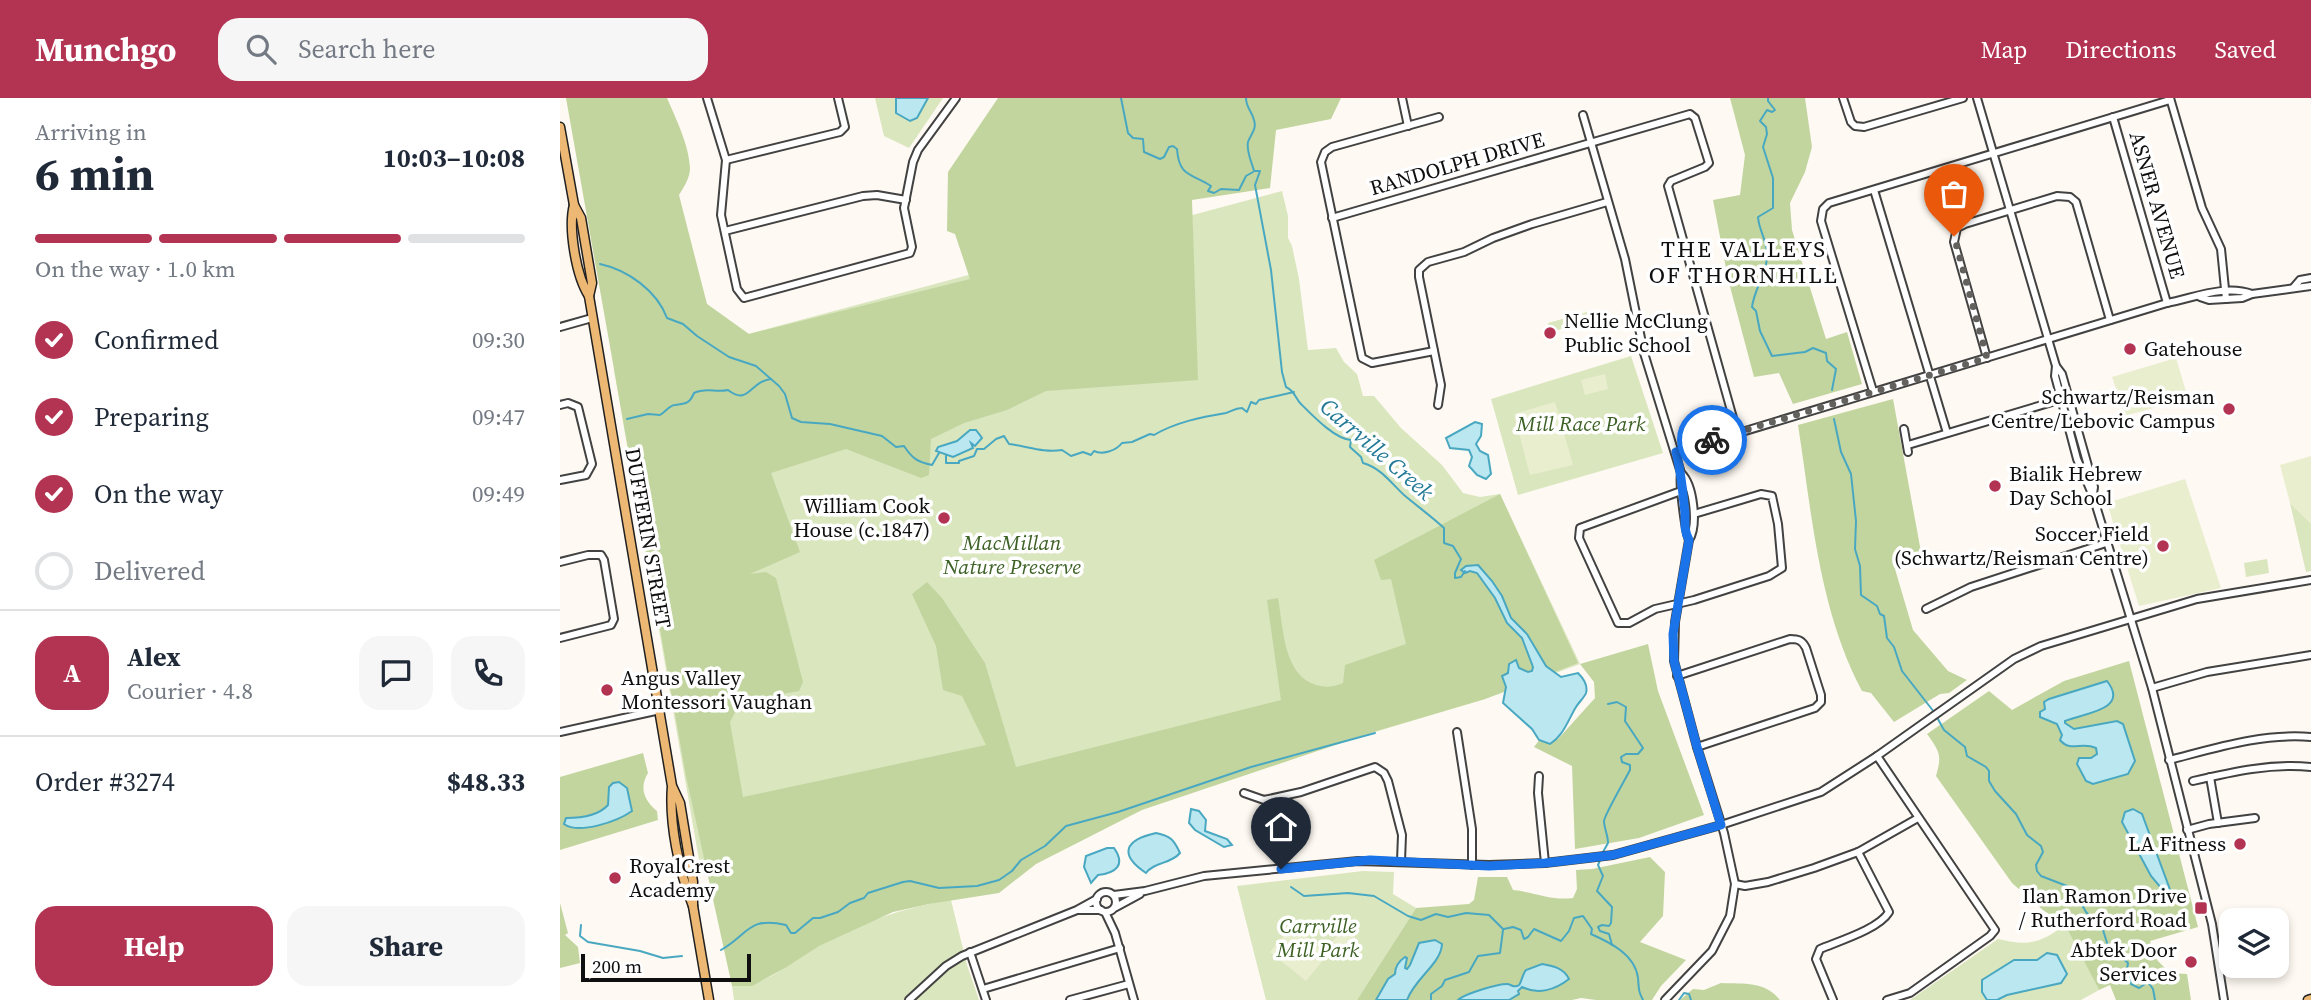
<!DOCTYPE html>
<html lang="en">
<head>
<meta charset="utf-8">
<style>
	:root { --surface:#fff; --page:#f6f6f7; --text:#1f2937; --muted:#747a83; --line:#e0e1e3; --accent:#b33352 }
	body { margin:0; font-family:"Source Serif 4",serif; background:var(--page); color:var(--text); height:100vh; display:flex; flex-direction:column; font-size:26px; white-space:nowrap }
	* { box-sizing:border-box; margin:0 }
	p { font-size:23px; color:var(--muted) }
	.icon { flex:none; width:38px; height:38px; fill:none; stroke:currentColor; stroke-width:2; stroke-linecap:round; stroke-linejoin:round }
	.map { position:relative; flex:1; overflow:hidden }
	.details { display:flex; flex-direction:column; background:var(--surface); width:560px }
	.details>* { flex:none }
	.tools { position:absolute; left:1659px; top:810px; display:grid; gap:14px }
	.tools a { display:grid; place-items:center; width:70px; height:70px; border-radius:14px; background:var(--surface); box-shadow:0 4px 10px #0003; font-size:35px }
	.scale { position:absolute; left:21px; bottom:18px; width:170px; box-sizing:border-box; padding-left:7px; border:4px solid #0f0f0f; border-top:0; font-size:19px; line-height:24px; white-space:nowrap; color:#0f0f0f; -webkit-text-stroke:5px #fff; paint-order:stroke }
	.pin { position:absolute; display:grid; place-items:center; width:60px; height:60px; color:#fff; margin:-72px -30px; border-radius:50% 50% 50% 0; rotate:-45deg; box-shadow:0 0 7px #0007 }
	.pin .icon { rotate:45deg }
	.courier { position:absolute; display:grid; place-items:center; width:70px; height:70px; margin:-35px; border:5px solid #1a73e8; border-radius:50%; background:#fff; color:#222; box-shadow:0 2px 9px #0007 }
	.head em { font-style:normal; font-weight:700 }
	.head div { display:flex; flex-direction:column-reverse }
	.head { display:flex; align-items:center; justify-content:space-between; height:119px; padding:0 35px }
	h1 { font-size:46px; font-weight:700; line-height:52px }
	.bar { display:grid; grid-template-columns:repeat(4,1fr); gap:10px 7px; align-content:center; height:84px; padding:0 35px }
	.bar i { height:9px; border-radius:5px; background:var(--line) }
	.bar .on { background:var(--accent) }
	.bar p { grid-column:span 4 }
	.line { display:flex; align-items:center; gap:18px; padding:0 35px; border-top:2px solid var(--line) }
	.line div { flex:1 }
	.round { display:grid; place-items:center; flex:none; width:74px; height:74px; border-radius:21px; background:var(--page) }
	ol { padding:0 35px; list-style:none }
	li { display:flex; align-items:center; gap:21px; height:77px }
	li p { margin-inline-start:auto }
	li .icon { padding:7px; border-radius:50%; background:var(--accent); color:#fff; stroke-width:4 }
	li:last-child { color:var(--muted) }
	li i { width:38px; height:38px; border:4px solid var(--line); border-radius:50% }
	.primary-button { display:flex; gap:14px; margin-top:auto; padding:14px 35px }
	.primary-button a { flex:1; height:80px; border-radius:21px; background:var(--accent); color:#fff; font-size:28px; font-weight:700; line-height:80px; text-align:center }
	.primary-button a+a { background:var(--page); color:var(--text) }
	header { display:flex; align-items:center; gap:42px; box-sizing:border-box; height:98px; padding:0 35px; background:var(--accent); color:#fff }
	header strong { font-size:33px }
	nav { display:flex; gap:38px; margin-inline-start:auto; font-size:24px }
	.search { width:490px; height:63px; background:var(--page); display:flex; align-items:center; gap:18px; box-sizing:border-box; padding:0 24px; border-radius:21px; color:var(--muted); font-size:26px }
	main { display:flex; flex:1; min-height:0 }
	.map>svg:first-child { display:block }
	.green { fill:#dae6be }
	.forest { fill:#c2d59f }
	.pitch { fill:#e9eecf }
	.water { fill:#bbe7f1; stroke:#49a8c1; stroke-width:2 }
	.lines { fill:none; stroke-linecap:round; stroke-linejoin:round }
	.stream { stroke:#49a8c1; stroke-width:2 }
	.minor-casing { stroke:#424242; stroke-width:10 }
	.major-casing { stroke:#202020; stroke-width:11 }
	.minor { stroke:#fff; stroke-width:6 }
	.major { stroke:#ecb874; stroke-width:8 }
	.done { stroke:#63615e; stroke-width:7; stroke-dasharray:0 12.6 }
	.route { stroke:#1a73e8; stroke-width:9 }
	.poi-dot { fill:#b33352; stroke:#fff; stroke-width:2.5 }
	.labels { text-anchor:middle; stroke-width:7; stroke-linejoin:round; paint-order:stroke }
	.street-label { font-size:21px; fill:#0f0f0f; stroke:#fff }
	.poi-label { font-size:21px; fill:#0f0f0f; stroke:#fff; text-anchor:end }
	.park-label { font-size:21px; font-style:italic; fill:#3d6125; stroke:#fff }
	.neighbourhood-label { font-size:23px; letter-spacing:2px; fill:#0f0f0f; stroke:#fff }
	.water-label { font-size:23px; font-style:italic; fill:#237a96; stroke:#fff }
</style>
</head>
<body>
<header>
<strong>Munchgo</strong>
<div class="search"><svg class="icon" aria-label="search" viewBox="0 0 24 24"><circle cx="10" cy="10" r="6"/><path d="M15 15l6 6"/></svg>Search here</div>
<nav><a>Map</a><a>Directions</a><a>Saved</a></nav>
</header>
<main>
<section class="details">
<div class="head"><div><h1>6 min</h1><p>Arriving in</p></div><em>10:03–10:08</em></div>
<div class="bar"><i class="on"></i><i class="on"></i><i class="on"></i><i></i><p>On the way · 1.0 km</p></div>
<ol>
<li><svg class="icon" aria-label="check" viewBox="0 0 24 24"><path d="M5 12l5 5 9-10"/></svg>Confirmed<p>09:30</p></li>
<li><svg class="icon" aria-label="check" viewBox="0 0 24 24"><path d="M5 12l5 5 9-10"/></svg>Preparing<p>09:47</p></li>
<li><svg class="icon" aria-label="check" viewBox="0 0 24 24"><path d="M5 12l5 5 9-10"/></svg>On the way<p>09:49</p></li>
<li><i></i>Delivered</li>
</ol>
<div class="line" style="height:126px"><b class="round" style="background:var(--accent);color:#fff">A</b><div><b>Alex</b><p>Courier · 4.8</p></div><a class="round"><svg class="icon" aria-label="chat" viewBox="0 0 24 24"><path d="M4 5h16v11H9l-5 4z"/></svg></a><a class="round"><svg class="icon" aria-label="phone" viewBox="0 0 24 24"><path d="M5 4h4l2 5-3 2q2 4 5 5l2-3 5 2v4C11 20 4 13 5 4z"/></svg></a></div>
<div class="line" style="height:91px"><div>Order #3274</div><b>$48.33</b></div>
<div class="primary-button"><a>Help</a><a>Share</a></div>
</section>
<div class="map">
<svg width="1751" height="902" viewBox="0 0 1751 902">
	<rect width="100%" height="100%" fill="#fef9f2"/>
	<!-- green -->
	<g class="green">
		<path d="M315 0H383L349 50 324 38Z"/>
		<path d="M722 93 728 118V140L732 148 739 181 748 252 776 250 784 264 797 276 803 298H814L841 330 882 367 903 395 920 399 940 396 1020 566 925 601 818 633 157 794 139 762 54 272Z"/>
		<path d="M1027 214 1031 223 990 234 988 225Z"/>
		<path d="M1071 258 1103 355 958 397 931 301Z"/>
		<path d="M1730 405 1751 425V473L1746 474Z"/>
		<path d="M1707 461 1709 475 1686 479 1684 465Z"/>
		<path d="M803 773 834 774 833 796 856 810 797 902H706L677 788Z"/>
		<path d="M391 802 407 867 419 902H174L172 888C209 888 228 865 258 848 299 825 345 809 391 802Z"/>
		<path d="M1505 827 1539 892 1521 902H1350L1438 841C1468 848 1479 846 1505 827Z"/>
	</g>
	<!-- forest -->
	<g class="forest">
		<path d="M6 0H107C116 21 129 47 130 70 130 80 124 89 119 97L147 206 189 236 410 181 395 136 387 133 388 74 438 0H781L771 21 716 32 710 90 632 102 638 282 486 293 447 312 404 325 371 341 369 377 361 380 286 351 211 375 240 454 190 476 206 474 216 480 243 584 239 593 181 603 170 624 183 699 426 647 402 598 383 592 376 548 352 496 367 484 382 500 425 565 456 669 721 602 707 502 718 500C723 527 723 572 751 585 763 590 771 590 783 585L785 567 846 546 831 481 821 482 814 462 940 396 1018 565 925 601 820 632 582 712 476 766 439 795 369 806 333 814 259 848 225 870 192 888H172L126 678Z"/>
		<path d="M1170 0H1245L1252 49 1245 74 1230 105 1232 132 1266 241 1287 234 1302 286 1233 306 1219 275 1194 279 1168 181 1153 102 1180 97 1185 57Z"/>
		<path d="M1333 301 1363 465 1335 471 1353 532 1388 573 1407 582 1389 595 1380 596 1334 624 1311 595 1302 593C1259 512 1252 417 1238 327Z"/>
		<path d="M1088 546 1098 593 1144 717 1079 740 1015 751 1012 668 974 649 983 637 998 641 1035 600 1034 584 1020 566Z"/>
		<path d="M1569 563 1638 829 1590 843 1597 862 1610 875 1627 876 1631 902H1556L1550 887 1539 892 1505 827 1483 812 1452 785 1376 678C1382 657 1380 654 1367 636L1429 593 1452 612 1504 583Z"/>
		<path d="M83 655 88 675C79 690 84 702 97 713L98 722 0 752V679Z"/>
		<path d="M1090 759 1105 774 1103 818 1080 844 1126 862 1101 888 1092 902H1036L1021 900 1012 902H797L856 810 909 806 914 802 918 779H947L953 792C974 794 992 803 1013 800L1017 791 1016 772 1032 771Z"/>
		<path d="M0 805 8 835 5 837 18 849 20 865 0 870Z"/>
		<path d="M1161 885C1184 886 1205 883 1220 902H1120L1133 891 1144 892Z"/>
	</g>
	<!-- pitch -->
	<g class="pitch">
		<path d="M1616 260 1628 300 1565 318 1552 279Z"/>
		<path d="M1045 276 1048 291 1025 297 1021 282Z"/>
		<path d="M995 304 1013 367 970 377 954 316Z"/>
		<path d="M1751 358V426L1730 405 1720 367Z"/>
		<path d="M1625 381 1661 490 1579 508 1547 405Z"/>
		<path d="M732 827 768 856 746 883 710 854Z"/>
		<path d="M784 830 795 839 796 844 787 856 772 844Z"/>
	</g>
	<!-- water -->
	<g class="water">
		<path d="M336 0H368L357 20 350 23 336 15Z"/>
		<path d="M915 324 922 326 921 338 916 346 920 353 928 357 931 376 926 381 917 377 909 368 912 359 909 352 890 350 886 340Z"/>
		<path d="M410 332H416L422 340 415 348 411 345 413 350 393 359 376 353 378 349 397 343Z"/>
		<path d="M918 467 932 483 942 498 951 520 967 536 986 568 1001 579 1018 575C1023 580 1028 588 1026 595 1024 600 1019 604 1016 609 1008 622 1004 637 990 646L979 642 972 631 943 605 946 589 942 578 948 575 949 566 956 562 959 570 968 574 972 573 973 569 962 540 947 525 935 500 917 475 910 473 905 475 901 472 906 468Z"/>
		<path d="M1547 583C1570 612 1524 615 1505 623V625L1514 631 1557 623 1563 626 1575 663 1568 676 1533 686 1526 683 1517 666 1519 660H1531L1537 656 1536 650C1521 643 1511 655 1500 642L1502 637 1497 626 1480 619V614L1485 611 1484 604 1489 601Z"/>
		<path d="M59 684 67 690 72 713C58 723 19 737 4 726L6 720C20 720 38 718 48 707L49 689 53 685Z"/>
		<path d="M631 711 639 713 646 722 645 733 667 741 672 747 664 749 635 732 629 725Z"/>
		<path d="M1573 711 1582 716 1612 797 1611 802 1591 778 1562 724 1565 714Z"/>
		<path d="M596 735C611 738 614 742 620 755 611 766 594 764 586 775 558 756 565 742 596 735Z"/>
		<path d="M547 750H554C566 767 556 775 538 777L531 785 524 769 526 758Z"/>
		<path d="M875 842 882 846C881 866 855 880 847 902H816L828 881 835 876C835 869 839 863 845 859L847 860 845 870 847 871 850 867 859 845Z"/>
		<path d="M1487 855 1497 857 1507 876 1501 885 1447 897 1437 902H1427L1422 894V882L1454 862H1477Z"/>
		<path d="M982 866C993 868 1004 870 1009 881 995 892 978 897 962 889L958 893 959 896 949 902H898C904 896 937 886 947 886 951 886 954 891 959 887 961 885 963 875 966 872Z"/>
	</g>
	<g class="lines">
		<!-- stream -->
		<g class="stream">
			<path d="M561 0 568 35 573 40 583 41 584 54 600 61 604 59 609 49 613 48 617 51C619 79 631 75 651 88L648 93 654 95 661 91 679 92 686 78 693 74"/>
			<path d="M686 0C686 10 692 13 694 22 697 31 691 36 688 44 686 53 692 65 694 73H700L695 87 711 172 722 274 726 289C735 293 735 300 741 306 753 318 775 341 791 342L790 349 801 359 803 365C821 370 831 385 844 397 857 408 871 418 884 430V445L893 448 901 461 895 475V480L901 479 905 473"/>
			<path d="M1208 0V3L1215 12 1212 14 1207 12 1200 23 1206 29 1207 36 1203 49 1213 80V110L1198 119C1199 134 1209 145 1207 161 1205 177 1194 193 1192 209L1196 213 1200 233 1212 258 1245 254 1253 250 1266 255 1267 263 1276 271 1272 292"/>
			<path d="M40 166C68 172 97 193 107 220L123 226 137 238 169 259 196 268 219 288 225 296 232 320 241 324 270 326 322 338 336 349 344 348C352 360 357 364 372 367L379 355"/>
			<path d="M67 321 88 316 100 317C105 314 110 307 115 307 125 305 129 307 134 295 147 289 155 295 168 292 189 308 189 284 211 281"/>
			<path d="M1274 321 1281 354 1291 376 1296 423 1295 451 1300 468 1301 497 1317 508 1320 516 1324 518 1327 540 1334 549 1342 573 1374 614 1384 632 1405 649 1407 658 1426 669 1429 673V683L1435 693 1456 716 1467 737 1481 748 1483 754 1476 767 1477 773 1481 778 1507 788 1514 793 1526 814 1543 832 1548 848 1568 865 1567 871 1571 886 1579 890 1588 884 1593 891 1595 902"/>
			<path d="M386 357V365H399V363L414 358 417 351H424L436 341 444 338 449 346C467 348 483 355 502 352L511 358 523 354 531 357 534 353C542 357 556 353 562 345L572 344 590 336 594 337C616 324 642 319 666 315 672 313 675 310 682 310L687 314 691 304 696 306 699 302 734 294"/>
			<path d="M1043 754 1048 745C1048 737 1044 730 1044 723 1044 718 1066 680 1070 672V667L1062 664 1061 659 1066 656H1078L1083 650 1065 623 1066 609 1057 604 1048 606"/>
			<path d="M1041 760 1038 767 1043 778 1037 793 1052 809 1051 825 1049 828 1042 827 1038 829 1040 833 1049 836 1052 847"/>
			<path d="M731 789 744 798 788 795 814 798 848 818 861 822 876 816 888 819 906 815 929 817 943 831"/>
			<path d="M21 827 20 838 28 844 80 853 103 860 122 858"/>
			<path d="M944 831 953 829 961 832 964 841 968 839 974 831 1001 843 1009 833 1014 820 1023 818 1032 831 1031 836C1049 844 1075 856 1078 880 1079 890 1078 893 1083 902"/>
			<path d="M161 852C189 836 188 818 226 827L231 835H235L253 820H260L278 814 290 805 304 800 308 795 343 784 350 783 379 790 417 788 439 782 452 773 461 762 485 748 506 728 558 714 691 669 815 635"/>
			<path d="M871 902V896L882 888 885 882 909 874 918 858 940 855 943 832"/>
			<path d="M1119 902 1124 895 1129 896 1131 902"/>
		</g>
		<defs>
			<g id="minor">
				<path d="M147 0 166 62 161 117 177 191 184 200 350 155 352 149 344 110 353 64 358 52 396 0"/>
				<path d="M842 0 848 28"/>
				<path d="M1283 0 1291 24 1295 28 1304 29 1403 0"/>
				<path d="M1417 0 1496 268 1502 276 1534 389 1533 396"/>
				<path d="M1610 0 1642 110 1661 151 1666 201"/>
				<path d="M1023 17 1065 161 1084 255 1121 375C1134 387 1138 428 1129 442L1115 524 1114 563 1137 649 1164 735 1175 786 1170 818 1152 853 1105 902"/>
				<path d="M1553 19 1607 205"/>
				<path d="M166 62 280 34 285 29 278 0"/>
				<path d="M1314 92 1387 335"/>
				<path d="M772 120 1130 16 1135 20 1149 65 1145 69 1111 83 1108 88 1177 334"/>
				<path d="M165 133 303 98 317 97 346 102"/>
				<path d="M1734 189 1740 182 1751 180"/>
				<path d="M1640 199 1649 202 1682 200 1692 196 1751 188"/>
				<path d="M0 229 32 220"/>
				<path d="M874 253 812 265 802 260 761 64 765 54 772 49 879 19"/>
				<path d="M1427 260 1394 144 1397 130 1405 126 1497 98 1510 99 1516 104 1550 222"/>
				<path d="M1496 268 1495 278 1517 361 1533 398 1592 590 1652 826 1664 902"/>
				<path d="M1313 293 1261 123 1263 111 1269 105 1610 2"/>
				<path d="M0 307 8 305 18 309 32 366 26 377 0 382"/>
				<path d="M878 307 881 287 859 179V172L868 164 904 154 933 140 972 126 1047 104"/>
				<path d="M1344 331 1348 354"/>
				<path d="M1348 347 1502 301"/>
				<path d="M1116 354 1607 205C1634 200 1665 186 1692 196"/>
				<path d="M1121 375C1119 384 1125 433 1129 442"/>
				<path d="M1121 393 1020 430 1019 440 1058 525H1069L1095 511 1134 502 1209 478 1222 470 1218 426 1212 398 1201 396 1134 416"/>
				<path d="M0 464 28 457H41L44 462 54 521 51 527 0 540"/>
				<path d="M1366 511 1411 489 1546 445"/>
				<path d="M1117 578 1230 541C1238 541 1242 542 1246 550L1261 597V604L1255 610 1137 649"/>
				<path d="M1592 590 1647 574 1751 557"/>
				<path d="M0 634 100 612"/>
				<path d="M897 634 912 731V767"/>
				<path d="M1317 658 1435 832 1430 838 1350 895 1327 902"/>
				<path d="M1609 662C1656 650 1702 635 1751 639"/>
				<path d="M979 678 978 695 985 765"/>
				<path d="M1650 679 1658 725"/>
				<path d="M1633 683C1672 674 1711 665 1751 669"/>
				<path d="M684 695 704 702 741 694 815 669 824 675 828 683 842 737 841 763"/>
				<path d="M1627 732 1649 726 1695 720"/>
				<path d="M1175 786 1185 788 1208 784 1254 770 1298 754 1358 720"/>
				<circle cx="546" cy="804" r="10"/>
				<path d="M554 797 585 793 644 778 798 763 929 767 985 765 1053 757 1161 727 1261 694 1317 658 1454 561 1481 548 1637 501 1751 482"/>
				<path d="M556 809 580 796"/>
				<path d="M519 812H541"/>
				<path d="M545 814 555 835 574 902"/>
				<path d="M410 854 426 902"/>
				<path d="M423 891 560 850"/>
				<path d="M349 902 386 868 402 858 517 812 537 801"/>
				<path d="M510 902 569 886"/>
				<path d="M1273 902 1256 861 1260 851C1279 843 1319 831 1329 814L1298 754"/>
			</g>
			<g id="major">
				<path d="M0 29 14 107 21 120 32 185 29 198"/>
				<path d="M14 107C8 130 16 178 29 198L112 688C109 725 119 774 133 808"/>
				<path d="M113 690 120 705 133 784V808L149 902"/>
				<path d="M1748 902 1751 901"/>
			</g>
		</defs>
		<!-- minor casing -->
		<use href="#minor" class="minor-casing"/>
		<!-- major casing -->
		<use href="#major" class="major-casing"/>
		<!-- minor -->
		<use href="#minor" class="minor"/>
		<!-- major -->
		<use href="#major" class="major"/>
	</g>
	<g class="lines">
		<!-- done -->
		<path class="done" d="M1152 342 1427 260 1394 138"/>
		<!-- route -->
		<path class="route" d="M721 771 810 762 929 768 985 765 1053 757 1161 727 1137 649 1114 563 1113 536 1129 442C1124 433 1125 425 1125 415 1123 396 1121 372 1116 354L1152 342"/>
	</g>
	<!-- markers -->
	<g class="poi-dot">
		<circle cx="990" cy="235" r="7"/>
		<circle cx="1570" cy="251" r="7"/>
		<circle cx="1669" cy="311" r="7"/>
		<circle cx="1435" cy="388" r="7"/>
		<circle cx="384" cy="420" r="7"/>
		<circle cx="1603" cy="448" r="7"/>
		<circle cx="47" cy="592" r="7"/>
		<circle cx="1680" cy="746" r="7"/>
		<circle cx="55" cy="780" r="7"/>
		<rect x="1634" y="803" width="14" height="14" rx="3.5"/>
		<circle cx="1631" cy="864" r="7"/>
	</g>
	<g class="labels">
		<!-- street labels -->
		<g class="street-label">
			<text transform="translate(897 66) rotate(-16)" y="7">RANDOLPH DRIVE</text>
			<text transform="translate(1597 107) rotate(74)" y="7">ASNER AVENUE</text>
			<text transform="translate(88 440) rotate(80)" y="7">DUFFERIN STREET</text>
		</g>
		<!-- poi labels -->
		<g class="poi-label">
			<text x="1004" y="230" text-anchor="start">Nellie McClung<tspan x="1004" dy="24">Public School</tspan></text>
			<text x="1584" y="258" text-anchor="start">Gatehouse</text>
			<text x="1655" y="306">Schwartz/Reisman<tspan x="1655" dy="24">Centre/Lebovic Campus</tspan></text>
			<text x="1449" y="383" text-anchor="start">Bialik Hebrew<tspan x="1449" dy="24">Day School</tspan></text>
			<text x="370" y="415">William Cook<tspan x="370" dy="24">House (c.1847)</tspan></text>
			<text x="1589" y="443">Soccer Field<tspan x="1589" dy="24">(Schwartz/Reisman Centre)</tspan></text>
			<text x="61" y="587" text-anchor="start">Angus Valley<tspan x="61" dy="24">Montessori Vaughan</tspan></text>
			<text x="1666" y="753">LA Fitness</text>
			<text x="69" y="775" text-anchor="start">RoyalCrest<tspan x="69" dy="24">Academy</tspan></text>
			<text x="1627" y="805">Ilan Ramon Drive<tspan x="1627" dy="24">/ Rutherford Road</tspan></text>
			<text x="1617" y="859">Abtek Door<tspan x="1617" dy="24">Services</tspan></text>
		</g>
		<!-- park labels -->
		<g class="park-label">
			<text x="1021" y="333">Mill Race Park</text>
			<text x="452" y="452">MacMillan<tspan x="452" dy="24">Nature Preserve</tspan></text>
			<text x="758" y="835">Carrville<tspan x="758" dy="24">Mill Park</tspan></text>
		</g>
		<!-- neighbourhood labels -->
		<g class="neighbourhood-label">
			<text x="1184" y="159">THE VALLEYS<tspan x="1184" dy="26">OF THORNHILL</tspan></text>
		</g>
		<!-- water labels -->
		<g class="water-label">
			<text transform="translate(817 351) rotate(41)" y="8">Carrville Creek</text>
		</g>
	</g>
</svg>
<div class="tools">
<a><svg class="icon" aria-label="layers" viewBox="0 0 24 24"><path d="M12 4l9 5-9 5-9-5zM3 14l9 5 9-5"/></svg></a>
</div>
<div class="scale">200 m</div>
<div class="pin" style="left:1394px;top:138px;background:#ea580c"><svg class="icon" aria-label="bag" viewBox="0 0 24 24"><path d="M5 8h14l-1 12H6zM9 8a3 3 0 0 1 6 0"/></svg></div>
<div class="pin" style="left:721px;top:771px;background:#1f2937"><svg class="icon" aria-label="home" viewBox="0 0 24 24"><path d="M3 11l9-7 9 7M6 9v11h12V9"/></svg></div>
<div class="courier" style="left:1152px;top:342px"><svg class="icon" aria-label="bike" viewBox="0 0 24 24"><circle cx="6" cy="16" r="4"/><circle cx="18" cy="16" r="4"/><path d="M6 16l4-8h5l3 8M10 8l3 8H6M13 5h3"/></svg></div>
</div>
</main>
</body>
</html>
